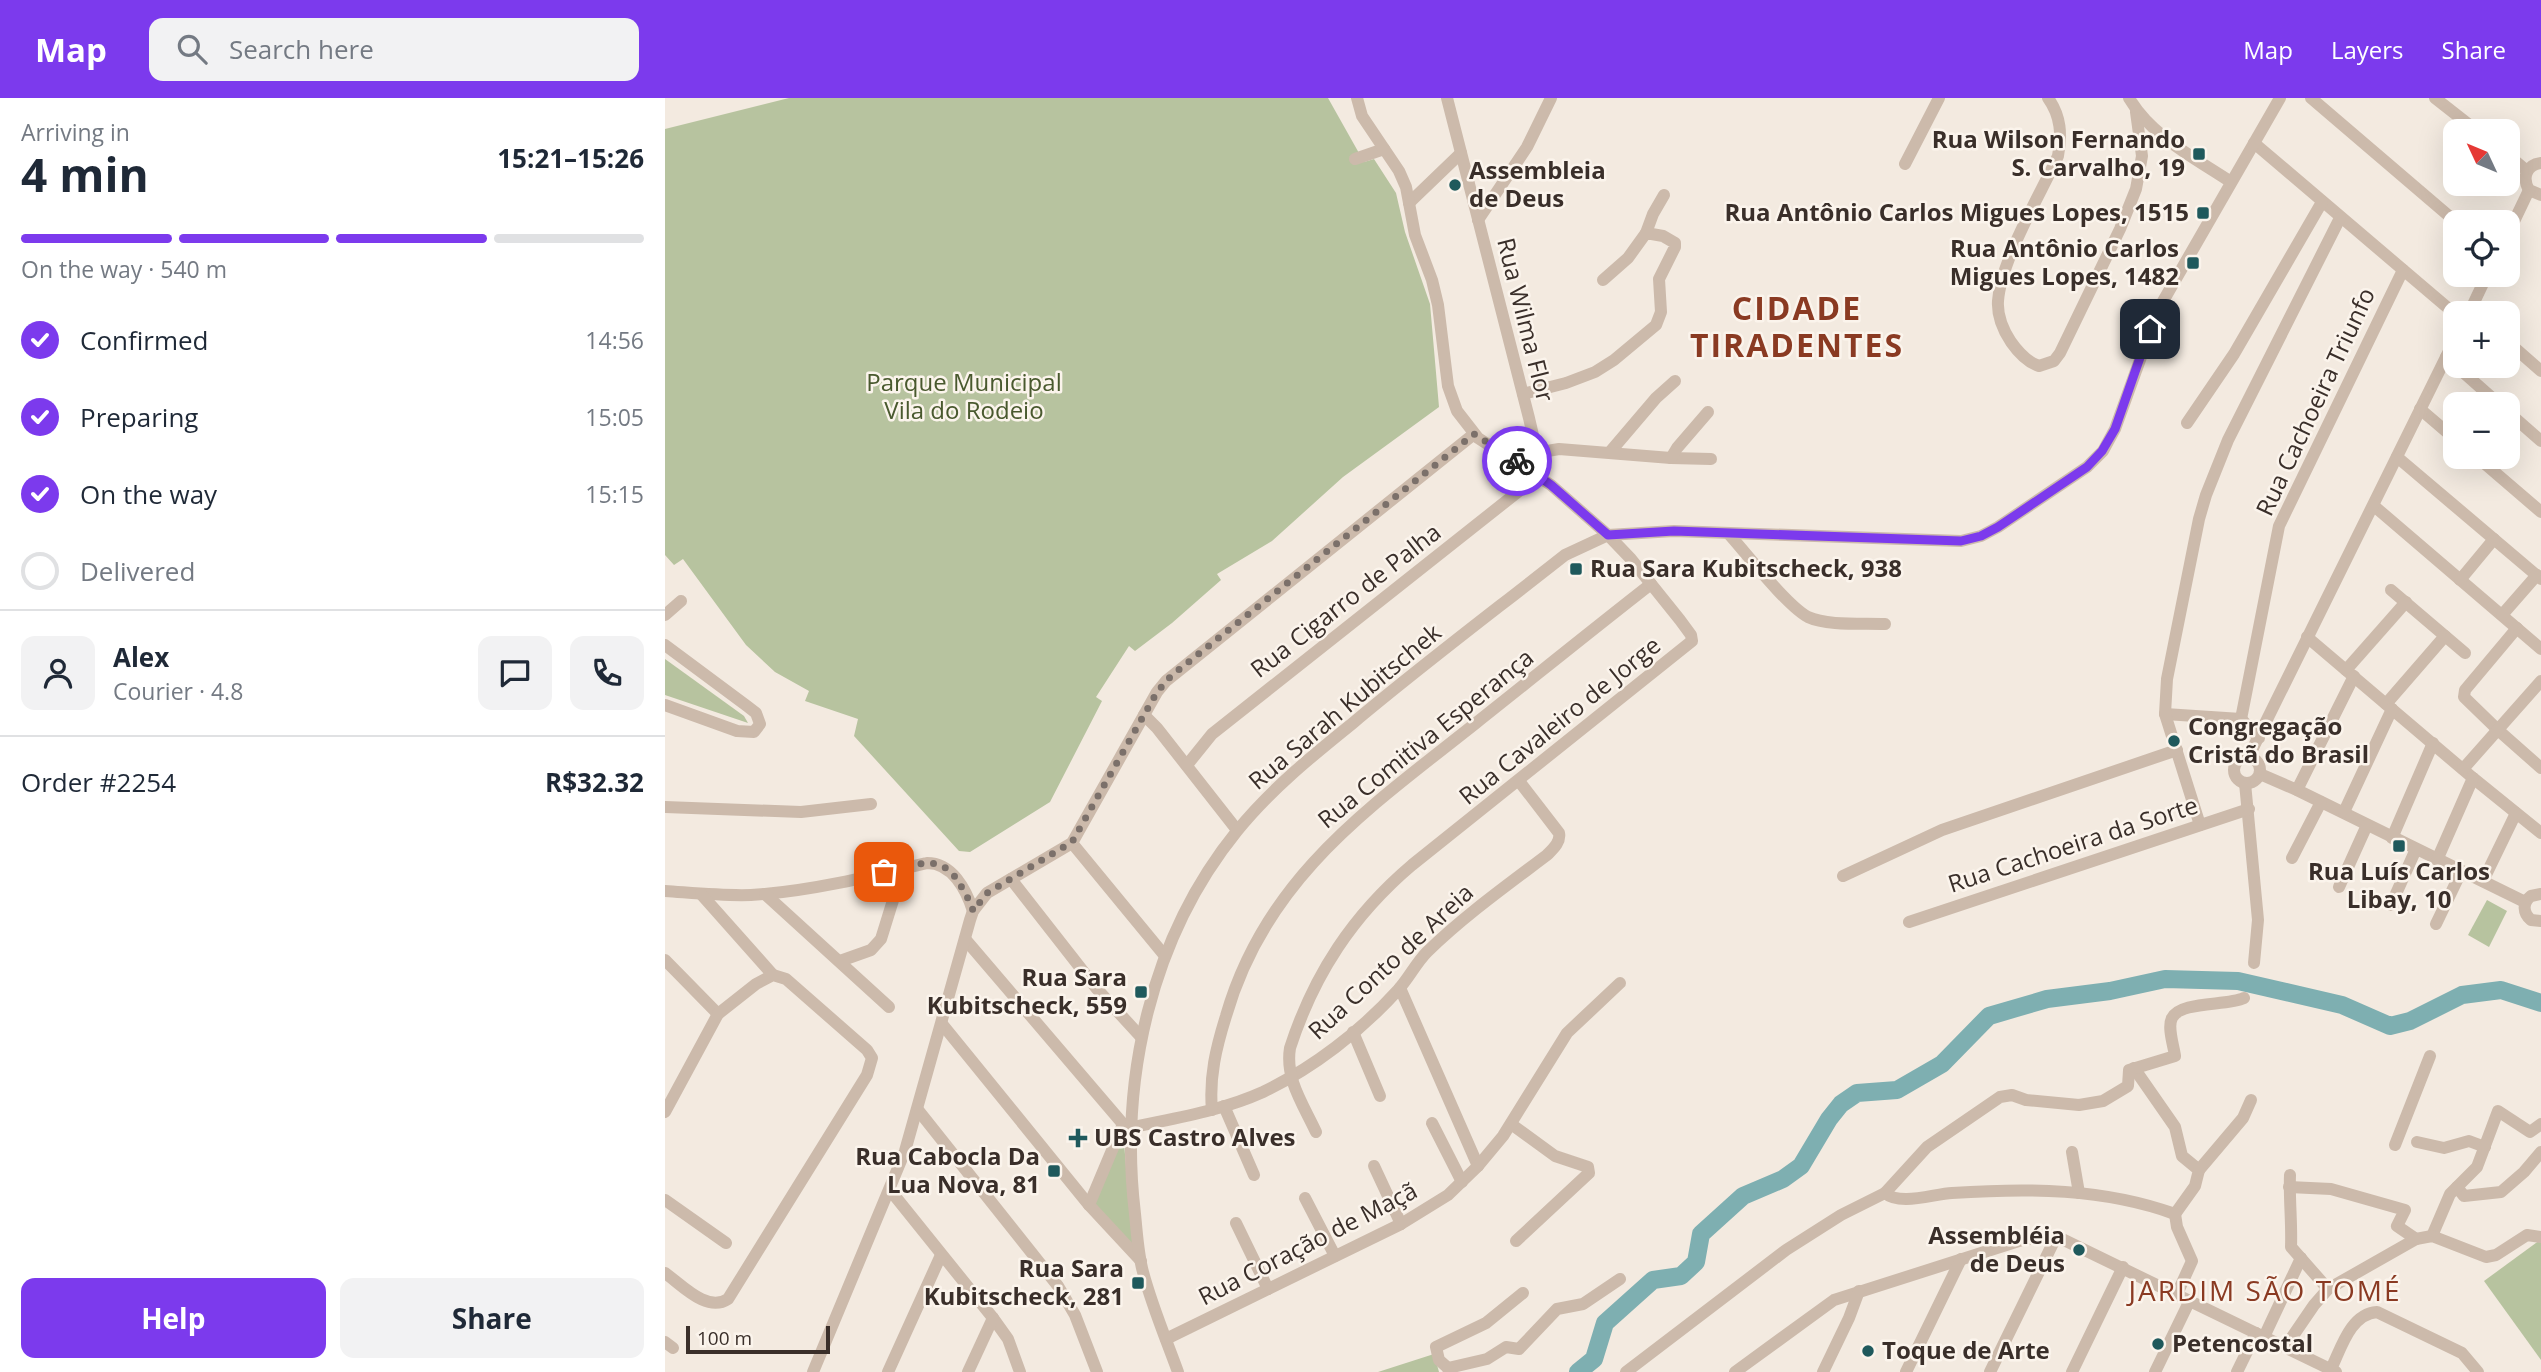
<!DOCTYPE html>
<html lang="en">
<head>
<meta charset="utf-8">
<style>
	:root { --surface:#fff; --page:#f2f2f3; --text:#1f2937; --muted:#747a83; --line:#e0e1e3; --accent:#7c3aed }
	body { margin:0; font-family:"Open Sans",sans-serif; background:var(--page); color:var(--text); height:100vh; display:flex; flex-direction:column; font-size:26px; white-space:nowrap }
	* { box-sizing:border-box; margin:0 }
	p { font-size:23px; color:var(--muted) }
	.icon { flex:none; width:38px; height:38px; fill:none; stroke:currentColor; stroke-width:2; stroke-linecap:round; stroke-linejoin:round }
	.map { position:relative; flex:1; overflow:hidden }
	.side { display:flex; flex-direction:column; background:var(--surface); width:665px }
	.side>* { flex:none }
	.needle { width:46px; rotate:314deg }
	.controls { position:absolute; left:1778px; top:21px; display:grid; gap:14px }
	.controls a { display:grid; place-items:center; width:77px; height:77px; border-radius:14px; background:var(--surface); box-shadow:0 7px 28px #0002; font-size:35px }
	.scale { position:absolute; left:21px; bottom:18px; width:144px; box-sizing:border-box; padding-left:7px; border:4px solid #3a2f2a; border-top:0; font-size:19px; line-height:24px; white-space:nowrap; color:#3a2f2a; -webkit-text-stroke:5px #fbf4ec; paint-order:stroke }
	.pin { position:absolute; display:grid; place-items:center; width:60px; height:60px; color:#fff; margin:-30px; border-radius:14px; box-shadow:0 4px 10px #0006 }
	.courier { position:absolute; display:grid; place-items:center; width:70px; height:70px; margin:-35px; border:5px solid #7c3aed; border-radius:50%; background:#fff; color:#222; box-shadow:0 2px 9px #0007 }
	.overview em { font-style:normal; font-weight:700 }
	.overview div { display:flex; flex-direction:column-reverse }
	.overview { display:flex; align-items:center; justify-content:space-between; height:119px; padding:0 21px }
	h1 { font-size:46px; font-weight:700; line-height:52px }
	.bar { display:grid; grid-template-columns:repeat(4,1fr); gap:10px 7px; align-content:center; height:84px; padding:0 21px }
	.bar i { height:9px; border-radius:5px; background:var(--line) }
	.bar .active { background:var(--accent) }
	.bar p { grid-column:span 4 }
	.line { display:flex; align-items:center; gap:18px; padding:0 21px; border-top:2px solid var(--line) }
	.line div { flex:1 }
	.round { display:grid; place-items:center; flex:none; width:74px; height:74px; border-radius:14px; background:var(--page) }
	ol { padding:0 21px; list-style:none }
	li { display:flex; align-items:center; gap:21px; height:77px }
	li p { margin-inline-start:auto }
	li .icon { padding:7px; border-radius:50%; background:var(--accent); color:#fff; stroke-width:4 }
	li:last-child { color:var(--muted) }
	li i { width:38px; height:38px; border:4px solid var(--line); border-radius:50% }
	.cta { display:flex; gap:14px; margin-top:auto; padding:14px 21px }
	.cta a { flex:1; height:80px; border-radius:14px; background:var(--accent); color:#fff; font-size:28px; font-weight:700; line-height:80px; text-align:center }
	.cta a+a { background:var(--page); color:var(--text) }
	header { display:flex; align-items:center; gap:42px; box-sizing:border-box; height:98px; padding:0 35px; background:var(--accent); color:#fff }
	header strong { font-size:33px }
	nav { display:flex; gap:38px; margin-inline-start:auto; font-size:24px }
	.search { width:490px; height:63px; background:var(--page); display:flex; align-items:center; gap:18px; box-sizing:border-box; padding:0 24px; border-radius:14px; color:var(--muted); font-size:26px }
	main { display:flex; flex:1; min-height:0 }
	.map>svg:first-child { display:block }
	.green { fill:#b7c39f }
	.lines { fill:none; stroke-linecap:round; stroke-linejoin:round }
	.river { stroke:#7eafb1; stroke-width:18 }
	.minor { stroke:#ccbaab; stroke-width:12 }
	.done { stroke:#7b706a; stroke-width:7; stroke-dasharray:0 12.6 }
	.route { stroke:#7c3aed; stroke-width:9 }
	.poi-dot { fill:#1f595c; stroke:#fbf4ec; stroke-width:2.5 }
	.labels { text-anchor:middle; stroke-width:5; stroke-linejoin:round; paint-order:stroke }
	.poi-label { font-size:24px; font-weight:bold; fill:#3a2f2a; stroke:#fbf4ec; text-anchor:end }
	.street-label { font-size:24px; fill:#3a2f2a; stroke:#fbf4ec }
	.park-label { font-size:24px; fill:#49592e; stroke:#fbf4ec }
	.quarter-label { font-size:28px; letter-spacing:2px; fill:#8a3a22; stroke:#fbf4ec }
	.district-label { font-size:32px; font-weight:bold; letter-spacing:2px; fill:#8a3a22; stroke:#fbf4ec }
</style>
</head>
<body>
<header>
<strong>Map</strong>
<div class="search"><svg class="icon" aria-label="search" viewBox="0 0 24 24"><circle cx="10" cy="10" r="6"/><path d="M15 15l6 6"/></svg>Search here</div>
<nav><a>Map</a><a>Layers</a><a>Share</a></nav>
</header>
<main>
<section class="side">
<div class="overview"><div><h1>4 min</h1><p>Arriving in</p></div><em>15:21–15:26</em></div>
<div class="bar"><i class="active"></i><i class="active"></i><i class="active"></i><i></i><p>On the way · 540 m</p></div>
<ol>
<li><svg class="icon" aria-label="check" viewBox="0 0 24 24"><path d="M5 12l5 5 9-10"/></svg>Confirmed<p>14:56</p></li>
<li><svg class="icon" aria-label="check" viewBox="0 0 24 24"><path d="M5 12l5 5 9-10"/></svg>Preparing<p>15:05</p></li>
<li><svg class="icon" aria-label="check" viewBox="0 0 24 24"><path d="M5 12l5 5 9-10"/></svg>On the way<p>15:15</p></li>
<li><i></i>Delivered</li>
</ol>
<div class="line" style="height:126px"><a class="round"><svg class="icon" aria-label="person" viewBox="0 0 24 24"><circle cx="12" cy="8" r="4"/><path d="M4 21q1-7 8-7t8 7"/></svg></a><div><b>Alex</b><p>Courier · 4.8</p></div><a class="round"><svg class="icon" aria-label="chat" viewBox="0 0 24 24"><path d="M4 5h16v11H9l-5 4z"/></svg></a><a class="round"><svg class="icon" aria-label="phone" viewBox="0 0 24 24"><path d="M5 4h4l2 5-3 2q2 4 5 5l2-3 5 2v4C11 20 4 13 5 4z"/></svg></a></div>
<div class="line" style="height:91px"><div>Order #2254</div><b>R$32.32</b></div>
<div class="cta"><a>Help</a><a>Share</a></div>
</section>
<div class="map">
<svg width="1876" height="1274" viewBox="0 0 1876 1274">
	<rect width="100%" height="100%" fill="#f3eae0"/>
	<!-- green -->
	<g class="green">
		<path d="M124 0H663L699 64 709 61 731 95 740 134 765 206 774 309 678 379 607 443 552 476 556 482 507 525 470 553 464 548 431 599 437 603 385 704 305 754 294 753 189 638 193 621 140 603 144 593 110 574 81 547 18 461 9 467 0 457V31Z"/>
		<path d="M0 561 79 618 83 625 0 597Z"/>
		<path d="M1822 802 1842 813 1824 849 1803 837Z"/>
		<path d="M458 1033 468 1149 428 1106Z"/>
		<path d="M1875 1142 1876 1144V1262L1819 1183Z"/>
		<path d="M769 1256 774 1274H713Z"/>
	</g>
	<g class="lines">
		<!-- river -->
		<path class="river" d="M913 1274 929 1261 940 1225 988 1182 1016 1178 1031 1164 1036 1136 1078 1098 1118 1081 1136 1068 1164 1021 1176 1006 1192 995 1232 992 1277 966 1324 918 1382 901 1445 893 1500 881 1573 883 1677 907 1725 928 1745 923 1797 897 1836 892 1876 905"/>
		<!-- minor -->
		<g class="minor">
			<path d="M1383 0C1396 18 1397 37 1393 58 1375 97 1336 162 1333 203 1332 218 1338 232 1346 244 1353 254 1362 264 1374 268L1389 263 1395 255 1455 131 1471 91 1477 58 1471 14"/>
			<path d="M1464 0C1486 38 1530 60 1566 84"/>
			<path d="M1646 0 1791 124"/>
			<path d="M1770 0 1812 33"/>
			<path d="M1589 45 1790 216"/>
			<path d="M1843 57 1862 73"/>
			<path d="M690 61 719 51"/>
			<path d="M1876 65C1861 67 1857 80 1864 92L1876 97"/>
			<path d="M1240 66 1274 0"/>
			<path d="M744 105 796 55"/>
			<path d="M813 122 862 49 886 0"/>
			<path d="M981 135 988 116 999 97"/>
			<path d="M1843 136 1864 92"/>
			<path d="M1804 215 1822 177"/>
			<path d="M1843 244 1876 273"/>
			<path d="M1781 259 1834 306"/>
			<path d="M858 296 901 285 930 274 949 262 991 227 996 214 994 181 1010 149V145L998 138 981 135 963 160 938 182"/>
			<path d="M1755 311 1790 341"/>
			<path d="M1843 314 1876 343"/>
			<path d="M1522 325 1569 256 1657 104"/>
			<path d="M945 354 991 300 1010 283"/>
			<path d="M871 355 894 351 1006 360 1046 361"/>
			<path d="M1732 359 1876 481"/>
			<path d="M1812 359 1876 414"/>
			<path d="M1006 360 1012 350 1043 314"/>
			<path d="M1709 408 1876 551"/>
			<path d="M1063 435C1081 455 1122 508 1143 519 1162 528 1199 525 1220 526"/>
			<path d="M1795 482 1829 441"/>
			<path d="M1726 492 1800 555"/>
			<path d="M0 517 16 503"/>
			<path d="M1837 517 1872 477"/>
			<path d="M1852 530 1800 592 1799 599 1833 632 1876 670"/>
			<path d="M1642 539 1808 680 1876 735"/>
			<path d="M0 547 82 608 91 615 95 626 89 634 72 633 0 607"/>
			<path d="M1681 572 1741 504"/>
			<path d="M1721 606 1780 538"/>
			<path d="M1500 616 1576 621 1594 640"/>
			<path d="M479 617 492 630 572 732"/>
			<path d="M1576 621 1614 428 1738 172"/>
			<path d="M1584 658 1790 241"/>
			<circle cx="1582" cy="672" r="13"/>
			<path d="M522 667 547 636 854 393C878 368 871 351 864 320L782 0"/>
			<path d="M1798 671 1876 583"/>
			<path d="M1595 676 1632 692 1860 804"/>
			<path d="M1580 685 1593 822 1589 865"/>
			<path d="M1632 692 1689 578"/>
			<path d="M0 709 136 714 206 706"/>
			<path d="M1679 714 1727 611"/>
			<path d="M1535 727 1500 616 1502 581 1534 421 1541 397 1563 342 1675 120"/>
			<path d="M1727 740 1768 645"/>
			<path d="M407 745 500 858"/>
			<path d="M1627 760 1656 704"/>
			<path d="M1772 762 1808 680"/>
			<path d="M1178 778 1277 732 1512 652"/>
			<path d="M346 781 432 891 476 939"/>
			<path d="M1818 783 1851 715"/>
			<path d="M1674 789 1702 727"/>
			<path d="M0 793C29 795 57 798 86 797 142 794 208 778 262 765 287 765 301 791 308 813"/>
			<path d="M36 796 108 877"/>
			<path d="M100 796 224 909"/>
			<path d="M1876 796 1866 798C1857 805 1858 815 1866 822L1876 823"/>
			<path d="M1726 807 1751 751"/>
			<path d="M1244 824 1584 711"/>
			<path d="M1771 826 1796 774"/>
			<path d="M300 841 458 1026 465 1030C510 1020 556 1013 598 994 648 970 696 933 733 892 744 880 751 865 762 854 799 818 841 788 882 757 888 751 896 744 894 735L854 683"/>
			<path d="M0 862 53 916"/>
			<path d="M175 863 206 852 216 841 238 770"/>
			<path d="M735 890 813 1068"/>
			<path d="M277 926 424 1107 476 1163"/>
			<path d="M688 934 715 998"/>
			<path d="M1469 970 1510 1029 1517 1058 1534 1072 1530 1088 1510 1116"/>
			<path d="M559 1008 589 1077"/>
			<path d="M253 1012 393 1188 410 1217 432 1274"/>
			<path d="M547 1012C544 979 551 950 561 918 601 779 704 710 811 625 869 579 927 532 986 486"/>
			<path d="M0 1014 53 916 91 886 108 877 121 881 202 952 207 960 202 977 63 1201C42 1215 17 1187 0 1175"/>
			<path d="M767 1025 797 1084"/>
			<path d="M846 1026 890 1058 923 1069 924 1075 851 1143"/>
			<path d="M651 1034C638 1006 620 981 625 950 649 876 688 817 747 767L1027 543 1026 537 1015 522 966 461 943 437 886 387 813 340 792 313 783 288 773 207 767 182 750 137 741 89 734 73 697 18 692 0"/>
			<path d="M1752 1044 1779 1050 1804 1043 1820 1049"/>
			<path d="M1730 1047 1765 958"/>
			<path d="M1407 1054 1414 1095"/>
			<path d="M709 1068 736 1126"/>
			<path d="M1534 1072 1578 1020 1586 1002"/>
			<path d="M1625 1077C1624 1101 1627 1125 1626 1149L1663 1191"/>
			<path d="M1624 1089 1666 1091 1740 1112 1732 1128 1751 1141"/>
			<path d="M1792 1089 1799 1098 1836 1094 1859 1074 1876 1054"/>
			<path d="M225 1092 328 1220 343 1241 355 1274"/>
			<path d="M1220 1095C1235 1108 1268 1096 1287 1095 1363 1090 1438 1090 1510 1116"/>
			<path d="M640 1100 670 1158"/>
			<path d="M0 1102 61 1145"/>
			<path d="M424 1107 458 1026"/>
			<path d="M1510 1116 1512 1129 1527 1163 1512 1196"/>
			<path d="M571 1125 603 1191"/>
			<path d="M1767 1138 1785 1096 1812 1069 1833 1013 1865 1034 1876 1026"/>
			<path d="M1599 1239 1636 1160"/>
			<path d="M501 1241 736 1126 783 1097 813 1068 838 1038 902 935 955 885"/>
			<path d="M0 1244 8 1250"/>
			<path d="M1621 1248 1649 1207 1663 1191 1751 1141 1767 1138 1821 1159 1831 1157 1862 1137 1876 1139"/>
			<path d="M783 1270 774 1262 771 1249 821 1225 858 1195"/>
			<path d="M1666 1271C1676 1251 1685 1216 1712 1214L1797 1255 1813 1274"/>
			<path d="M148 1274 240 1053 305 822 308 813 322 795 407 745 492 594 501 583 809 336"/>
			<path d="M223 1274 276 1157"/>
			<path d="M303 1274 328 1220"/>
			<path d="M513 1274C501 1241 487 1208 478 1174 473 1156 472 1135 470 1116 454 982 486 839 572 733 605 692 647 658 688 625 757 567 829 513 900 457L943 437 1009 433 1296 443 1316 438 1333 429 1422 369 1438 353 1450 331 1493 212 1615 0"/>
			<path d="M784 1274 783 1270 822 1261 841 1249 854 1251 892 1211 918 1206 955 1181"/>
			<path d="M961 1274 1121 1152 1176 1117 1220 1095 1262 1049 1335 999 1347 997 1361 1002 1414 1007 1438 1003 1463 988 1464 972 1510 958C1509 949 1502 929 1507 920 1515 903 1562 908 1579 900"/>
			<path d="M1070 1274 1169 1202 1357 1142 1387 1138 1397 1141 1671 1274"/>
			<path d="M1158 1274 1184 1220 1194 1193"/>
			<path d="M1241 1274 1296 1161"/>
			<path d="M1325 1274 1391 1139"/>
			<path d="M1407 1274 1458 1169"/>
			<path d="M1490 1274 1525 1202"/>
			<path d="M1572 1274 1591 1235"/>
		</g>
	</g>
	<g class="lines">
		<!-- done -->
		<path class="done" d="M219 774C252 768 276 752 296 788 300 796 306 804 308 813L322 795 407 744 492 594 506 578 809 336 852 363"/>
		<!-- route -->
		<path class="route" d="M852 363 886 387 943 437 1009 433 1296 443 1316 438 1333 429 1422 369 1437 353 1450 331 1485 231"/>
	</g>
	<!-- markers -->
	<g class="poi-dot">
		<rect x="1527" y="49" width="14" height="14" rx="3.5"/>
		<circle cx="790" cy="87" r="7"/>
		<rect x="1531" y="108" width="14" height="14" rx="3.5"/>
		<rect x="1521" y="158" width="14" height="14" rx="3.5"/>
		<rect x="904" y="464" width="14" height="14" rx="3.5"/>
		<circle cx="1509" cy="643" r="7"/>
		<rect x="1727" y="741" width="14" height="14" rx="3.5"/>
		<rect x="469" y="887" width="14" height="14" rx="3.5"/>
		<path d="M409.5 1029.5h7v7h7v7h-7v7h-7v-7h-7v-7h7z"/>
		<rect x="382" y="1066" width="14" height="14" rx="3.5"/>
		<circle cx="1414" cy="1152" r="7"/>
		<rect x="466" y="1178" width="14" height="14" rx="3.5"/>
		<circle cx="1493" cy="1246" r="7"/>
		<circle cx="1203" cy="1253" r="7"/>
	</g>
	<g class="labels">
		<!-- poi labels -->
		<g class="poi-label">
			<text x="1520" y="50">Rua Wilson Fernando<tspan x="1520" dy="28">S. Carvalho, 19</tspan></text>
			<text x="804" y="81" text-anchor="start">Assembleia<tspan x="804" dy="28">de Deus</tspan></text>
			<text x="1524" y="123">Rua Antônio Carlos Migues Lopes, 1515</text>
			<text x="1514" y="159">Rua Antônio Carlos<tspan x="1514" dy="28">Migues Lopes, 1482</tspan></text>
			<text x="925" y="479" text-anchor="start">Rua Sara Kubitscheck, 938</text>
			<text x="1523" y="637" text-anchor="start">Congregação<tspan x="1523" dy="28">Cristã do Brasil</tspan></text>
			<text x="1734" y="782" text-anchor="middle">Rua Luís Carlos<tspan x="1734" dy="28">Libay, 10</tspan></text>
			<text x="462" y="888">Rua Sara<tspan x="462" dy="28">Kubitscheck, 559</tspan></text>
			<text x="429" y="1048" text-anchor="start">UBS Castro Alves</text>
			<text x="375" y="1067">Rua Cabocla Da<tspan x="375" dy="28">Lua Nova, 81</tspan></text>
			<text x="1400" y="1146">Assembléia<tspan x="1400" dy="28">de Deus</tspan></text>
			<text x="459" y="1179">Rua Sara<tspan x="459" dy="28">Kubitscheck, 281</tspan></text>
			<text x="1507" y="1254" text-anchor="start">Petencostal</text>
			<text x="1217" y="1261" text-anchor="start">Toque de Arte</text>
		</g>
		<!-- street labels -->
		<g class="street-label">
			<text transform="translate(860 222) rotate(76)" y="8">Rua Wilma Flor</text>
			<text transform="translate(1651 304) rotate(-65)" y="8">Rua Cachoeira Triunfo</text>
			<text transform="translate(681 503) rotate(-38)" y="8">Rua Cigarro de Palha</text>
			<text transform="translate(680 609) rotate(-40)" y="8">Rua Sarah Kubitschek</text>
			<text transform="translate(895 623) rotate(-39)" y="8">Rua Cavaleiro de Jorge</text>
			<text transform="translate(761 641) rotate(-39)" y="8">Rua Comitiva Esperança</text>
			<text transform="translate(1408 747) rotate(-18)" y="8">Rua Cachoeira da Sorte</text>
			<text transform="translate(726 864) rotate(-43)" y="8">Rua Conto de Areia</text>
			<text transform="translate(643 1146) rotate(-27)" y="8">Rua Coração de Maçã</text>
		</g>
		<!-- park labels -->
		<g class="park-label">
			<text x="299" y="293">Parque Municipal<tspan x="299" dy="28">Vila do Rodeio</tspan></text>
		</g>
		<!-- quarter labels -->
		<g class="quarter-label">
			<text x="1600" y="1203">JARDIM SÃO TOMÉ</text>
		</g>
		<!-- district labels -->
		<g class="district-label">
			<text x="1132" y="222">CIDADE<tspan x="1132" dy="37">TIRADENTES</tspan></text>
		</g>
	</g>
</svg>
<div class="controls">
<a><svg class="needle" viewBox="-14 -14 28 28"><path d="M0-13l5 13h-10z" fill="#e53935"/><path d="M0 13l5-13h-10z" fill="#747a83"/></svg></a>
<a><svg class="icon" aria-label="locate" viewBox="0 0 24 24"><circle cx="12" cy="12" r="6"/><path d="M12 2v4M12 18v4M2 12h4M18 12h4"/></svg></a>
<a>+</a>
<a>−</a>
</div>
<div class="scale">100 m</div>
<div class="pin" style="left:219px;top:774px;background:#ea580c"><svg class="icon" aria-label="bag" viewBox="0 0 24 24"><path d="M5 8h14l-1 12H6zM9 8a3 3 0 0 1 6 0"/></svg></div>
<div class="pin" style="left:1485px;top:231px;background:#1f2937"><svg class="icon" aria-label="home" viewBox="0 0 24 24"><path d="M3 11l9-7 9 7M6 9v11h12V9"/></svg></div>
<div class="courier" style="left:852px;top:363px"><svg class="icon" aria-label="bike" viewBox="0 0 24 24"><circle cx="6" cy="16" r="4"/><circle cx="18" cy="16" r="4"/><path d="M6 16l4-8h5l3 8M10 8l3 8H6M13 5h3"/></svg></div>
</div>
</main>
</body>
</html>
